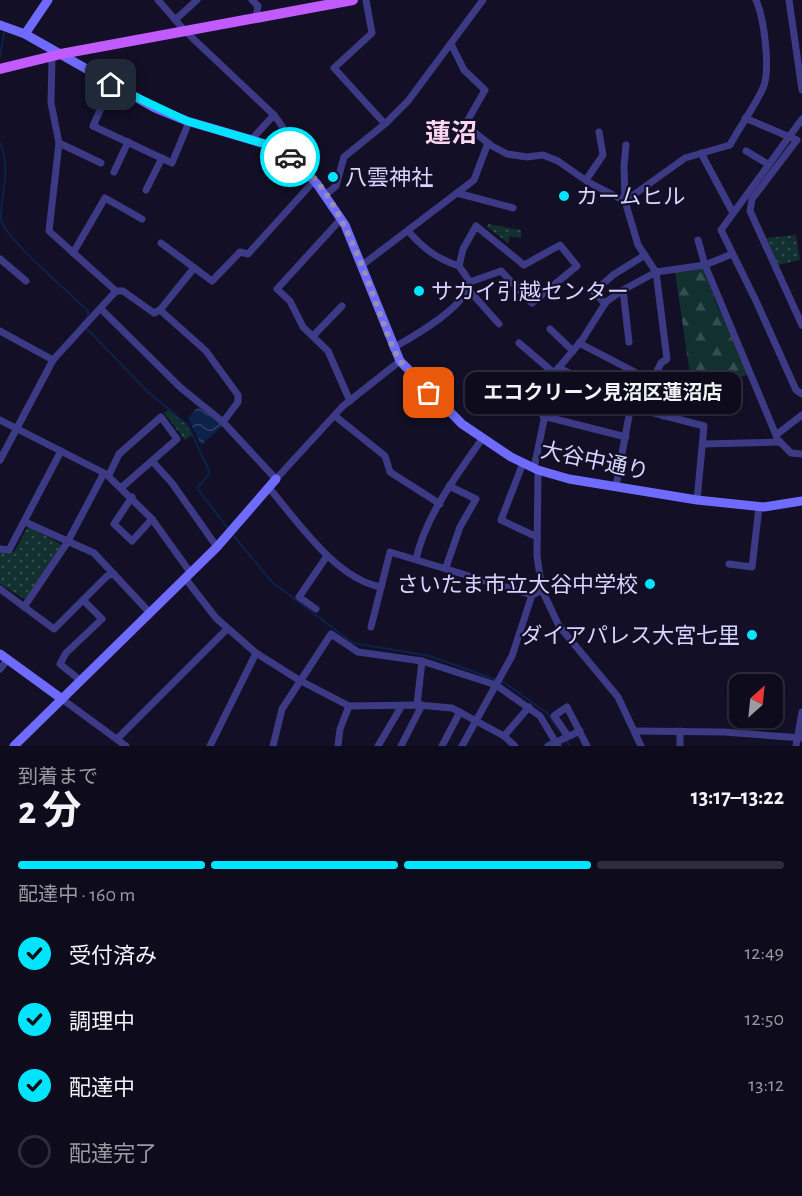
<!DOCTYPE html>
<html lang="ja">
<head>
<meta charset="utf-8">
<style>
	:root { --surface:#0e0b1c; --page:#1c1929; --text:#f1f3f6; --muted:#9b9ba3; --line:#2e2b3b; --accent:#00e5ff }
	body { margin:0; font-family:"Alegreya Sans","Noto Sans JP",sans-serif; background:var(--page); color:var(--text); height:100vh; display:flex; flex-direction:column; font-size:22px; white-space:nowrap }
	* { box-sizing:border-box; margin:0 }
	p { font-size:20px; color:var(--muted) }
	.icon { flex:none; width:33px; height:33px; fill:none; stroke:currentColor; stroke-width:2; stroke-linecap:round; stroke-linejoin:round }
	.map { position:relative; height:746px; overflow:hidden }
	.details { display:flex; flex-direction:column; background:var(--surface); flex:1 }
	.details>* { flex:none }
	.needle { width:39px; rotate:27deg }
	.buttons { position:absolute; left:729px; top:674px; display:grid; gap:12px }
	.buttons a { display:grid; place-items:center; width:54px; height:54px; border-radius:12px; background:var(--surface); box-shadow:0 2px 4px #0004,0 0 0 2px var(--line); font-size:30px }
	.pin { position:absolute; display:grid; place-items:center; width:51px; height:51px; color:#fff; margin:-26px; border-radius:12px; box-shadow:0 3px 9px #0006 }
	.courier { position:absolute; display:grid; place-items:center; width:60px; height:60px; margin:-30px; border:4px solid #00e5ff; border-radius:50%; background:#fff; color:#222; box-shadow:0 2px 8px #0007 }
	.bubble { position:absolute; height:42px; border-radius:12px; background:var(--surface); box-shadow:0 2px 4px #0004,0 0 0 2px var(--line); font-size:20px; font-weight:700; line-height:42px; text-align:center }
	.overview em { font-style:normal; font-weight:700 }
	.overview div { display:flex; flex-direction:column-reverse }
	.overview { display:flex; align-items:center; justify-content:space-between; height:102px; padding:0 18px }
	h1 { font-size:39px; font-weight:700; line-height:45px }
	.bar { display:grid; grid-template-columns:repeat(4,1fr); gap:9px 6px; align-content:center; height:72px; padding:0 18px }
	.bar i { height:8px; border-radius:4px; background:var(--line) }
	.bar .on { background:var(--accent) }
	.bar p { grid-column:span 4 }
	ol { padding:0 18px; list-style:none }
	li { display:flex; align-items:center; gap:18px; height:66px }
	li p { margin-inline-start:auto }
	li .icon { padding:6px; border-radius:50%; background:var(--accent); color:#111; stroke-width:4 }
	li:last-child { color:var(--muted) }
	li i { width:33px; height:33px; border:3px solid var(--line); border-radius:50% }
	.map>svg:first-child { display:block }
	.forest { fill:url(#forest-firs) }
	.park { fill:url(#park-dots) }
	.water { fill:url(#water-waves) }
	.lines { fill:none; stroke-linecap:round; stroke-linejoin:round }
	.stream { stroke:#0c2248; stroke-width:2 }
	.street { stroke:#3d3a85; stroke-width:7 }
	.secondary { stroke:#6f6bff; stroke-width:9 }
	.primary { stroke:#c25bff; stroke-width:10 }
	.done { stroke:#948fb3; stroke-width:6; stroke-dasharray:0 10.8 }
	.route { stroke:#00e5ff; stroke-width:8 }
	.poi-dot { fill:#00e5ff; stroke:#130f26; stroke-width:2 }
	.labels { text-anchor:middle; stroke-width:4.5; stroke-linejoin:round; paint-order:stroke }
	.poi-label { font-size:22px; fill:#d9d4ff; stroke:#130f26; text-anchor:start }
	.street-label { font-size:22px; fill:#d9d4ff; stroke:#130f26 }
	.quarter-label { font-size:26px; font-weight:bold; fill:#ffd6f0; stroke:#130f26 }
</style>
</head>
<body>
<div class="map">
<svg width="802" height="746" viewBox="0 0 802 746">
	<defs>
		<pattern id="forest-firs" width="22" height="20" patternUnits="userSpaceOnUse" patternTransform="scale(1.5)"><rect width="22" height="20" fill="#12302f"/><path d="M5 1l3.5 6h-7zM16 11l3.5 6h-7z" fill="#344d4e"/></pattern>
		<pattern id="park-dots" width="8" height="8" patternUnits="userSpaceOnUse" patternTransform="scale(1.5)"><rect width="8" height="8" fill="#12302f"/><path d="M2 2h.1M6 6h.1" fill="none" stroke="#344d4e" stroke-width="1.8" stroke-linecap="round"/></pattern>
		<pattern id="water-waves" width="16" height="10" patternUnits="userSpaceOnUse" patternTransform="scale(1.5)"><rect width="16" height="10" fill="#0c2248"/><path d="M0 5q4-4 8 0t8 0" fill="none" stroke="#2f4163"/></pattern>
	</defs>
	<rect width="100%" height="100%" fill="#130f26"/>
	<!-- forest -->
	<path class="forest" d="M703 267 717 305 748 372 747 375 724 381H691L675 272Z"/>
	<!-- park -->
	<g class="park">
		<path d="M488 224 521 230V238L510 236 508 243 487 227Z"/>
		<path d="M796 235 800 260 778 265 766 238Z"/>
		<path d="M168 410 187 425 192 435 185 440 164 413Z"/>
		<path d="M30 527 61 544 62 548 26 600 0 584V551L14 552 27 528Z"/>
	</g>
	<!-- water -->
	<path class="water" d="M198 407 223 426 201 445 188 418Z"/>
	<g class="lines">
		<!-- stream -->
		<g class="stream">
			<path d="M0 57 4 33"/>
			<path d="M0 143C12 169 0 194 1 220 6 239 71 294 88 311V317L82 324"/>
			<path d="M86 328 148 392 188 425 210 473 197 488 229 530"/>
			<path d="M233 535 272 582 353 643 430 656 505 683 547 713 570 746"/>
		</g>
		<!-- street -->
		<g class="street">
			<path d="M158 0 185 31 274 115C283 127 295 143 294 159"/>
			<path d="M252 0 258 6 256 17"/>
			<path d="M366 0 372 33 334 68 385 124"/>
			<path d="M789 0 802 90"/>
			<path d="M175 20 197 0"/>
			<path d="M451 44 464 70 485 90 465 125 492 146 507 154 527 157 543 155 558 161 588 182 625 201 638 245 656 272 667 359 661 363 652 381 579 343"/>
			<path d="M52 56 51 103 59 143 49 231 116 291H123L154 313 160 310 206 351 238 395V402L223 422"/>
			<path d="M111 85 93 126 172 163 189 122"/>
			<path d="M745 118 797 140 752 199 750 211 802 325"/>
			<path d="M802 119 721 230 757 303 796 390 802 394"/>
			<path d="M251 140 274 115"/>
			<path d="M59 143 101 163"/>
			<path d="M626 145 624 166 625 201 685 158 730 145C740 126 754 108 763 88 771 70 764 18 756 0"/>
			<path d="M746 151 768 164"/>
			<path d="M701 153 732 211"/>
			<path d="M114 172 128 142"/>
			<path d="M586 180 603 155 599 132"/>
			<path d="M146 190 162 158"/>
			<path d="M457 193 513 208"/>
			<path d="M325 195 336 186 344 157 386 123 408 101 483 0"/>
			<path d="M341 219 277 289 290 301 303 327 328 351 350 401"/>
			<path d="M408 231C423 248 437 259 459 266"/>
			<path d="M698 240 705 265 778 440 791 453 802 454"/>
			<path d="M161 243 212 281 240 252 248 254 314 181"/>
			<path d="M73 253 105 198 142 219"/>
			<path d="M0 259 26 281"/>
			<path d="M361 266 474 180 488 143"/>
			<path d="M468 289 499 324"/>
			<path d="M623 290 629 342"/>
			<path d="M605 304 594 292 613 275 645 255"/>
			<path d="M101 309 181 388 223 422 276 479 343 406 400 361"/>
			<path d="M160 310 194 268"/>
			<path d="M550 329 573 351"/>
			<path d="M0 331 53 360"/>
			<path d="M313 336 342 306"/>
			<path d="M519 343 554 373"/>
			<path d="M393 348C414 336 466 307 470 282L459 266 463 249 476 226 524 265 560 245 577 266 532 303 501 271 470 282"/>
			<path d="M558 368 608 390"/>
			<path d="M631 407 704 426 697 500"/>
			<path d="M335 416 385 456 390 472 440 504"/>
			<path d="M543 416 626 437"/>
			<path d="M664 416 674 376"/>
			<path d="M0 420 104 473 67 543 24 607"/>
			<path d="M776 435 802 415"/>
			<path d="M703 444 780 442"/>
			<path d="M0 460 53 360 116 291"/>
			<path d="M152 461 172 483 217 547"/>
			<path d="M523 463 501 520 537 537"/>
			<path d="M534 468 550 391 545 384 582 340 606 302 623 290 656 272 705 265 732 254"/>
			<path d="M538 470 537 556 542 590 559 626 618 697 641 746"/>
			<path d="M106 474 152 519 190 572"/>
			<path d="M109 475 119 454 161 417 177 439 122 487"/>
			<path d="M616 486 631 405"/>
			<path d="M270 489C298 522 336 579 381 587"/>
			<path d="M132 497 114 524 132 541 152 519"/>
			<path d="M25 522 94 553 150 613"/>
			<path d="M0 549 9 550 61 451"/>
			<path d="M416 559C426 515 457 475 482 439"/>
			<path d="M729 564 752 567 759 507"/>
			<path d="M446 567 460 527 476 499 449 486"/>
			<path d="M185 578 216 618 256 653 299 680 349 706 417 705 452 708 504 736 515 746"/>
			<path d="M0 589 54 629 107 576 114 574"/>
			<path d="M316 609 299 597 327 556"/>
			<path d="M371 627 390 552 532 595 542 590"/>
			<path d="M0 669 8 659"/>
			<path d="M81 681 60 664 66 653 102 619 83 600"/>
			<path d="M62 699 126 746"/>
			<path d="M417 705 422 661"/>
			<path d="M636 731 724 732 802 738"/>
			<path d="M504 736 529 707"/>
			<path d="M568 736 554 716 567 707 587 746"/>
			<path d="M117 739 227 629"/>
			<path d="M210 746 256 653"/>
			<path d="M273 746 282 709 331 634 358 652 422 661 496 685 540 716 558 746"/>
			<path d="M338 746 340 729 349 706"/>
			<path d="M378 746 401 707"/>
			<path d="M401 746 422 705"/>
			<path d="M442 746 460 712"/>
			<path d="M462 746 512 656 532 595"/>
			<path d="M548 746 580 731"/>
			<path d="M680 746V731"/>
			<path d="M796 746 802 712"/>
		</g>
		<!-- secondary -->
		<g class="secondary">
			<path d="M0 25 25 34 155 108 187 121 272 146 294 159 317 184 345 225 400 361 462 424 511 457 538 470 569 479 697 500 764 507 802 501"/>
			<path d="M25 34 48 0"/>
			<path d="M0 654 62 699"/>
			<path d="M14 746 217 547 276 479"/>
		</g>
		<!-- primary -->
		<path class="primary" d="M0 69 61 54 353 0"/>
	</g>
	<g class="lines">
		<!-- done -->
		<path class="done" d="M290 157C342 188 371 294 393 348L400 361 429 393"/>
		<!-- route -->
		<path class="route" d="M111 85 187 121 272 146 290 157"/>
	</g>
	<!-- markers -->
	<g class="poi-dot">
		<circle cx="333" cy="177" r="6"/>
		<circle cx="564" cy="196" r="6"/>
		<circle cx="419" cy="291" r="6"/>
		<circle cx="650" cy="584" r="6"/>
		<circle cx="752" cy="635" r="6"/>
	</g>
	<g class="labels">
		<!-- poi labels -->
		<g class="poi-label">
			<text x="345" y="185">八雲神社</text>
			<text x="576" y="204">カームヒル</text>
			<text x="431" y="299">サカイ引越センター</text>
			<text x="638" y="592" text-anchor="end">さいたま市立大谷中学校</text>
			<text x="740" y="643" text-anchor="end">ダイアパレス大宮七里</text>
		</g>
		<!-- street labels -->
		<g class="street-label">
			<text transform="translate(595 460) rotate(12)" y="8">大谷中通り</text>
		</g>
		<!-- quarter labels -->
		<g class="quarter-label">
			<text x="451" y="142">蓮沼</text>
		</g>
	</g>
</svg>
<div class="buttons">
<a><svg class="needle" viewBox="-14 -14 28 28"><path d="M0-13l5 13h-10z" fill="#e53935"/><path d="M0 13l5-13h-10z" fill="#9b9ba3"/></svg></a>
</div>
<div class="pin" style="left:429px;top:393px;background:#ea580c"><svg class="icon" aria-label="bag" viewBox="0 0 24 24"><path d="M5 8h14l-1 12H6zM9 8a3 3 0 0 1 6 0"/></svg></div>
<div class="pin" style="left:111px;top:85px;background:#1f2937"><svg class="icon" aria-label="home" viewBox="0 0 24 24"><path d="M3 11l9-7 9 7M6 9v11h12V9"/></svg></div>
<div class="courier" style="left:290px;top:157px"><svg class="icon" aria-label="car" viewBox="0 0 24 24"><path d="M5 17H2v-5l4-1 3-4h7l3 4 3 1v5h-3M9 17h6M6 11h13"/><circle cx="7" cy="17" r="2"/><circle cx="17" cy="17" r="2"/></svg></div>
<div class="bubble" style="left:465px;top:372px;width:276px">エコクリーン見沼区蓮沼店</div>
</div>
<section class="details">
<div class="overview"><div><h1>2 分</h1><p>到着まで</p></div><em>13:17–13:22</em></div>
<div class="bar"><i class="on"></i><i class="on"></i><i class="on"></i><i></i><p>配達中 · 160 m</p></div>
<ol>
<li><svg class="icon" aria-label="check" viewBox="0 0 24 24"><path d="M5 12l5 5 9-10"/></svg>受付済み<p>12:49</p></li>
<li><svg class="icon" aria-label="check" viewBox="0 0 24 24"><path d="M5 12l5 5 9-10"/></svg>調理中<p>12:50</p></li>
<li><svg class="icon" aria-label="check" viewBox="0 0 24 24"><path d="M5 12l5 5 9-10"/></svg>配達中<p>13:12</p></li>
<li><i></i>配達完了</li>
</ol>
</section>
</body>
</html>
